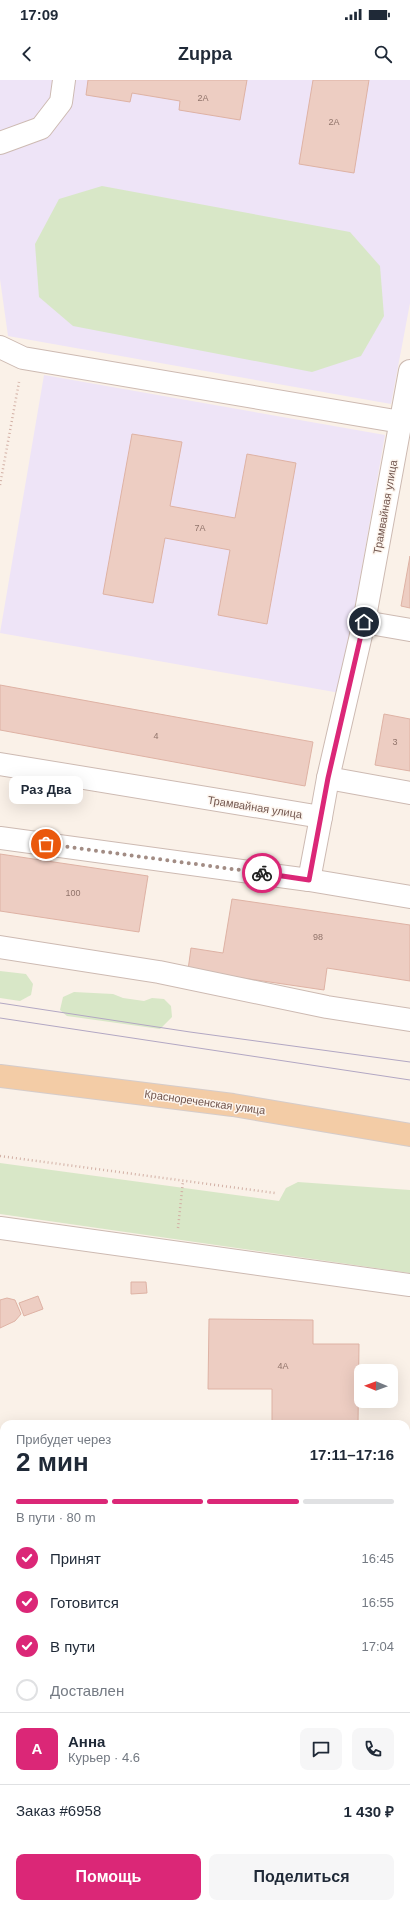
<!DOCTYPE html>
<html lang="ru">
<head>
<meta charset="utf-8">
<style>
	:root { --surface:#fff; --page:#f6f6f7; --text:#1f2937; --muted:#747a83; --line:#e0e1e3; --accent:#db2777 }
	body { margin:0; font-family:Arial,sans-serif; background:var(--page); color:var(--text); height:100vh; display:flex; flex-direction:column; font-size:15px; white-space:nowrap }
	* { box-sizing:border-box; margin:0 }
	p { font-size:13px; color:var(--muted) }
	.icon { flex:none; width:22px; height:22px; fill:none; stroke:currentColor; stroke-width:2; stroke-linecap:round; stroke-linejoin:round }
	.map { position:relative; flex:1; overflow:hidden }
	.details { position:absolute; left:0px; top:1340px; width:410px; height:488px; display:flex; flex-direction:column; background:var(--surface); border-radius:12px 12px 0 0; box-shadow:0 4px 16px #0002 }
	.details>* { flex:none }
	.needle { width:26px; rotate:271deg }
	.controls { position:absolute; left:354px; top:1284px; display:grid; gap:8px }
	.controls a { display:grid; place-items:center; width:44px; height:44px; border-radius:8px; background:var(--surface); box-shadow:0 4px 16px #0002; font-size:20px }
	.pin { position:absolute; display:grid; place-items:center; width:34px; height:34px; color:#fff; margin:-17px; border:2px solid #fff; border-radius:50%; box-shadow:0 1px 4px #0007 }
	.courier { position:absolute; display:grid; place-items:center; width:40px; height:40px; margin:-20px; border:3px solid #db2777; border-radius:50%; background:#fff; color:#222; box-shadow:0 1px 5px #0007 }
	.bubble { position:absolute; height:28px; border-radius:8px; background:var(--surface); box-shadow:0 4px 16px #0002; font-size:13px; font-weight:700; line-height:28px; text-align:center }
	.overview em { font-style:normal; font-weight:700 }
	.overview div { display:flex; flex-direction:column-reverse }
	.overview { display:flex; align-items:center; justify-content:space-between; height:68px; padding:0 16px }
	h1 { font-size:26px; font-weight:700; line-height:30px }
	.bar { display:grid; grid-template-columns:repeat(4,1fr); gap:6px 4px; align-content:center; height:48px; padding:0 16px }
	.bar i { height:5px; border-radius:3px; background:var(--line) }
	.bar .active { background:var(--accent) }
	.bar p { grid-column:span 4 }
	.line { display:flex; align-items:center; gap:10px; padding:0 16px; border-top:1px solid var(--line) }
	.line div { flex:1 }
	.round { display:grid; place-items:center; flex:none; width:42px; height:42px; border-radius:8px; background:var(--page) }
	ol { padding:0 16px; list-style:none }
	li { display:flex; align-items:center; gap:12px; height:44px }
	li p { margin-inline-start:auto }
	li .icon { padding:4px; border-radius:50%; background:var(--accent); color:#fff; stroke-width:4 }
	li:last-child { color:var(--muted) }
	li i { width:22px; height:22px; border:2px solid var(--line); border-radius:50% }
	.cta { display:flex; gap:8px; margin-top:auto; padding:8px 16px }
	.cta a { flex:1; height:46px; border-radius:8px; background:var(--accent); color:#fff; font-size:16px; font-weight:700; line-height:46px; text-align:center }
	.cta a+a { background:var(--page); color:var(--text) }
	.status { display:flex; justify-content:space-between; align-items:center; height:28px; padding:0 20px; background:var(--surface); direction:ltr }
	.status svg { height:11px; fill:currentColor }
	header { display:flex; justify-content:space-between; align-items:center; height:52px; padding:0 16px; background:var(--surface); font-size:18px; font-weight:700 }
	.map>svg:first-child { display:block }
	.residential { fill:#f1e2d7 }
	.education { fill:#eee4f7 }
	.green { fill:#d8e7c7 }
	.building { fill:#edcdc2; stroke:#deb2a4 }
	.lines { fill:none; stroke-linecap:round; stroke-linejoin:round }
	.minor-casing { stroke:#cdbab2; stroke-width:24 }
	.major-casing { stroke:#d5ccca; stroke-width:24 }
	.path { stroke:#d2b0a5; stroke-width:2.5; stroke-dasharray:1 3; stroke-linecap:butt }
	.minor { stroke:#fff; stroke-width:22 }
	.major { stroke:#f3cca6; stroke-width:22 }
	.tram { stroke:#b2a7c3; stroke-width:1 }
	.done { stroke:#a28c84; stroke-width:4; stroke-dasharray:0 7.2 }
	.route { stroke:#db2777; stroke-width:5 }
	.labels { text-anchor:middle; stroke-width:3; stroke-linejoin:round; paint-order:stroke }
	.number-label { font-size:9px; fill:#91746b }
	.street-label { font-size:11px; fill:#72564e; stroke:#fdf5ee }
</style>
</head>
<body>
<div class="status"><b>17:09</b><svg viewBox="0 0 49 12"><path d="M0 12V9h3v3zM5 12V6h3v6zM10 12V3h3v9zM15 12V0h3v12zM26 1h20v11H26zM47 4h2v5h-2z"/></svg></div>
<header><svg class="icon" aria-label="back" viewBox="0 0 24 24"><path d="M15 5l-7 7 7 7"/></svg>Zuppa<svg class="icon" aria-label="search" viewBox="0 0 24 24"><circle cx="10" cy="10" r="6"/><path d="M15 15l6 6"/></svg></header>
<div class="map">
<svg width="410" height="1828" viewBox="0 0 410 1828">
	<rect width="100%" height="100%" fill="#faf1e8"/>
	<!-- residential -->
	<g class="residential">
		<path d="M0 1378H4V1507L0 1498Z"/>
		<path d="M406 1380H410V1828H137L135 1824H406Z"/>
		<path d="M0 1704 4 1713V1824H52L54 1828H0Z"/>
	</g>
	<!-- education -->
	<g class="education">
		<path d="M0 0H410V223L391 324 8 256 0 199Z"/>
		<path d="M44 295 385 355 340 613 0 553Z"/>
	</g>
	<!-- green -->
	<g class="green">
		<path d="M102 106 350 152 380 186 384 236 361 276 312 292 73 246 39 217 35 164 59 119Z"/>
		<path d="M0 891 26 894 33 904 31 915 20 921 0 918Z"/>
		<path d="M74 912 113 914 123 918 144 921 152 918 164 919 171 926 172 937 160 949 67 936 60 930 63 917Z"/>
		<path d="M0 1083 279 1121 286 1108 298 1102 410 1110V1193L0 1134Z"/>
	</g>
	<!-- building -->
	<g class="building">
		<path d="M88 0H247L240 40 179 30 180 21 132 13 130 22 86 15Z"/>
		<path d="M313 0H369L354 93 299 84Z"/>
		<path d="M132 354 182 362 170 426 235 438 247 374 296 383 267 544 218 535 230 470 165 458 153 523 103 514Z"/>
		<path d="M410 476V528L401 526Z"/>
		<path d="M0 605 313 662 305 706 0 650Z"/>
		<path d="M384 634 410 639V691L375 685Z"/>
		<path d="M0 774 148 796 139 852 0 831Z"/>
		<path d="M232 819 410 845V901L327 888 324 910 188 890 191 868 223 873Z"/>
		<path d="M131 1202H146L147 1213 131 1214Z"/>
		<path d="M38 1216 43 1229 24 1236 19 1223Z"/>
		<path d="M7 1218 15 1220 21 1234 15 1241 0 1248V1220Z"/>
		<path d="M209 1239 313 1240V1264H359L358 1344H272V1309H208Z"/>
		<path d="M4 1386V1399L0 1401V1387Z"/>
		<path d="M4 1800V1824H28L30 1828H0V1801Z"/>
	</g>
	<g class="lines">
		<defs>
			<g id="minor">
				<path d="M0 63 41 48 61 22 64 0"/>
				<path d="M0 267 23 278 401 342"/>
				<path d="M364 542 410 550"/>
				<path d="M0 684 321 737 328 698 364 542 410 291"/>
				<path d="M328 698 410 713"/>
				<path d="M0 758 309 800 410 817"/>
				<path d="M309 800 321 737"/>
				<path d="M0 867 159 892 327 927 410 940"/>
				<path d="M0 1148 410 1205"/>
				<path d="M0 1447 4 1445"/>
				<path d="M406 1504H410"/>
				<path d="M0 1581 4 1590"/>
				<path d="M0 1707 4 1706"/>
				<path d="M104 1824 106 1828"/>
				<path d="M312 1828V1824"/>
			</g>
			<path id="major" d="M0 996 233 1025 410 1055"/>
		</defs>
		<!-- minor casing -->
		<use href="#minor" class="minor-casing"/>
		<!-- major casing -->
		<use href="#major" class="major-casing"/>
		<!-- path -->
		<g class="path">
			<path d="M0 405 19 302"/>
			<path d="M0 1076 275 1113"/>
			<path d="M178 1148 183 1101"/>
			<path d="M158 1824 160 1828"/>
		</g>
		<!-- minor -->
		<use href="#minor" class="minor"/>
		<!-- major -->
		<use href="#major" class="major"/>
		<!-- tram -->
		<g class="tram">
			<path d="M0 923 190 952 410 982"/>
			<path d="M0 938 410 1000"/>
		</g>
	</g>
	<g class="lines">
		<!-- done -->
		<path class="done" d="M46 764 262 793"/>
		<!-- route -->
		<path class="route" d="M262 793 309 800 328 698 364 542"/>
	</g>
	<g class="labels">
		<!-- number labels -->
		<g class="number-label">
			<text x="203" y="21">2А</text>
			<text x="334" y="45">2А</text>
			<text x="200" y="451">7А</text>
			<text x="156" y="659">4</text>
			<text x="395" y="665">3</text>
			<text x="73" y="816">100</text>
			<text x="318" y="860">98</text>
			<text x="283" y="1289">4А</text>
		</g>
		<!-- street labels -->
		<g class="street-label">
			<text transform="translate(385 427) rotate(-80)" y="4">Трамвайная улица</text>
			<text transform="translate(255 727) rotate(9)" y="4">Трамвайная улица</text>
			<text transform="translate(205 1022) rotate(8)" y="4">Краснореченская улица</text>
		</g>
	</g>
</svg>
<div class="controls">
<a><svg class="needle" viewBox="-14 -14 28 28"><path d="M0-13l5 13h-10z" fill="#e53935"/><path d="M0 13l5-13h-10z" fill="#747a83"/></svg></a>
</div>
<div class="pin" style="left:46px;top:764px;background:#ea580c"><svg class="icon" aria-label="bag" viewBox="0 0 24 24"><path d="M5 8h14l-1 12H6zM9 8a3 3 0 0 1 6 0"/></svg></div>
<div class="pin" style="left:364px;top:542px;background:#1f2937"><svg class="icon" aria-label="home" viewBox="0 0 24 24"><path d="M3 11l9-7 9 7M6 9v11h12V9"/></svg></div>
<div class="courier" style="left:262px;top:793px"><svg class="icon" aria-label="bike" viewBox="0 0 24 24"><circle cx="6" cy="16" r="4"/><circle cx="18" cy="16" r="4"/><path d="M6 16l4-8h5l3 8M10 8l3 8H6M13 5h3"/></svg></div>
<div class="bubble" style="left:9px;top:696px;width:74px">Раз Два</div>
<section class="details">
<div class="overview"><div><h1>2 мин</h1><p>Прибудет через</p></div><em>17:11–17:16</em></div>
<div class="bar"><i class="active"></i><i class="active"></i><i class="active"></i><i></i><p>В пути · 80 m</p></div>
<ol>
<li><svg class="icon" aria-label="check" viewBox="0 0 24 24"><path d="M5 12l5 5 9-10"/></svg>Принят<p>16:45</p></li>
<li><svg class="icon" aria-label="check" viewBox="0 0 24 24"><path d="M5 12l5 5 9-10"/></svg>Готовится<p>16:55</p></li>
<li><svg class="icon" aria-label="check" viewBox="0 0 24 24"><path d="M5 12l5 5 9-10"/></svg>В пути<p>17:04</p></li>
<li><i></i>Доставлен</li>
</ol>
<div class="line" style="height:72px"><b class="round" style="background:var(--accent);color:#fff">А</b><div><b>Анна</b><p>Курьер · 4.6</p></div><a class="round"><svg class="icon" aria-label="chat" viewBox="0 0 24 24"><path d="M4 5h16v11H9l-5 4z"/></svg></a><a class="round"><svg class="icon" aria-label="phone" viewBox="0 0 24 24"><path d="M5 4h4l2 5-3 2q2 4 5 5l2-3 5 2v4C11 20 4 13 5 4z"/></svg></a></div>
<div class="line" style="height:52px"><div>Заказ #6958</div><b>1 430 ₽</b></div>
<div class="cta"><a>Помощь</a><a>Поделиться</a></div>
</section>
</div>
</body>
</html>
